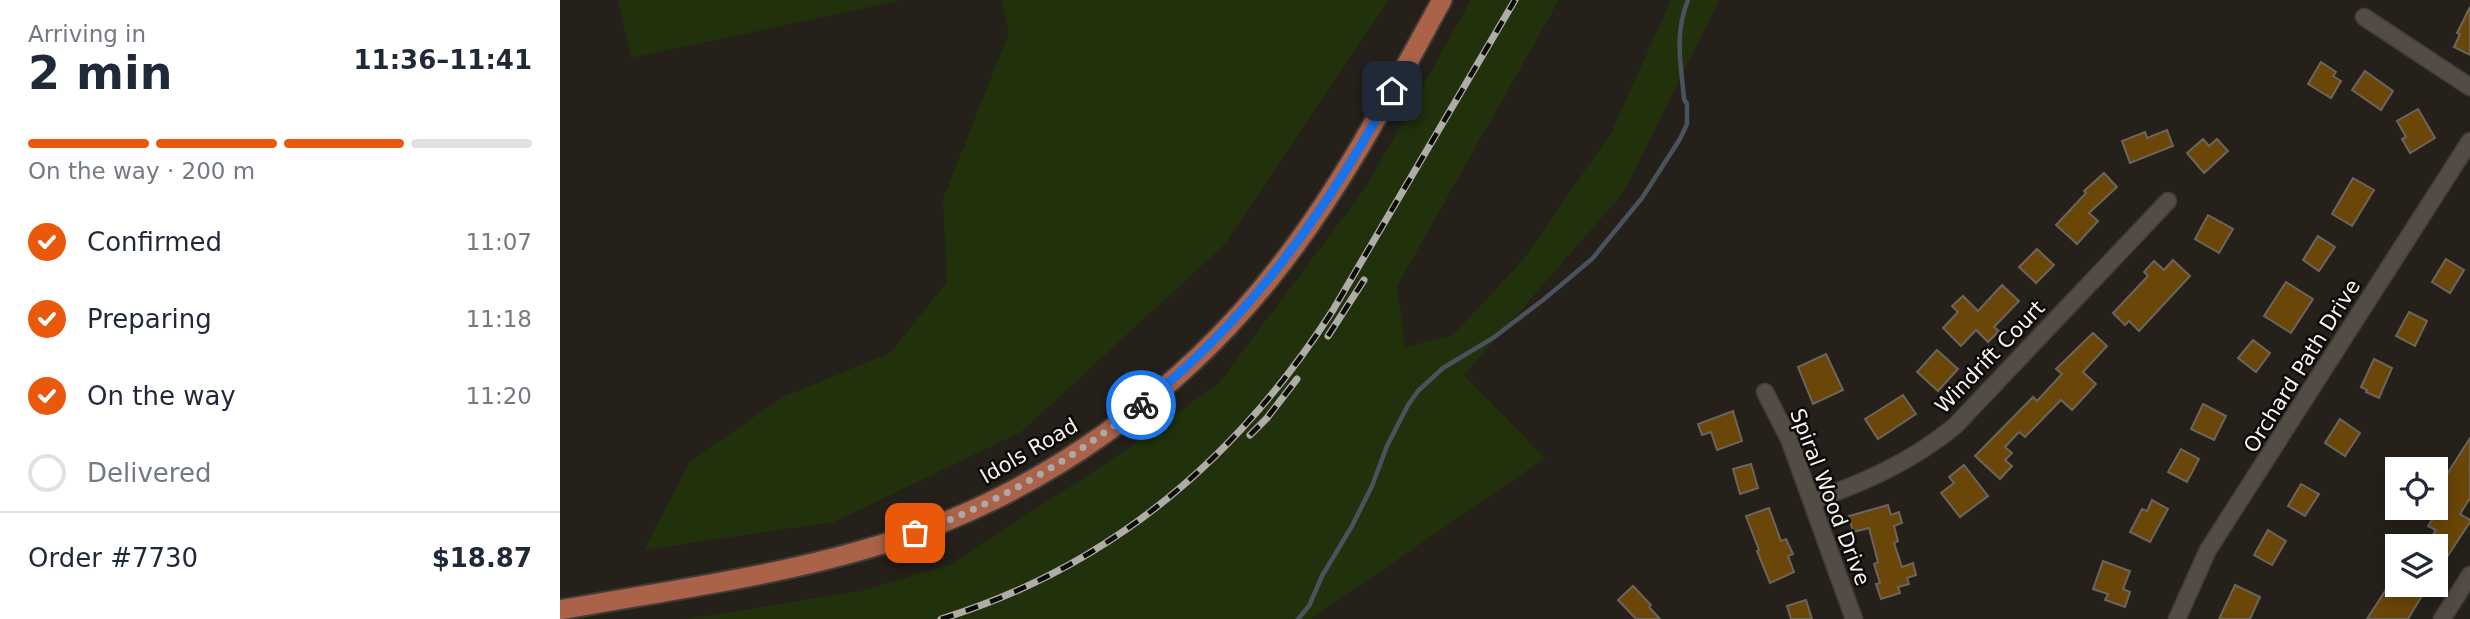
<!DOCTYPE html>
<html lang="en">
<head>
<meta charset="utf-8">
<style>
	:root { --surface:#fff; --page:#f2f2f3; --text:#1f2937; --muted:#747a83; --line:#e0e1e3; --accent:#ea580c }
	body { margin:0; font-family:"DejaVu Sans",sans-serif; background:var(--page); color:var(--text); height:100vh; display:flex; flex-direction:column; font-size:26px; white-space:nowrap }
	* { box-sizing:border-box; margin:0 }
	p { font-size:23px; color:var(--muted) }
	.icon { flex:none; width:38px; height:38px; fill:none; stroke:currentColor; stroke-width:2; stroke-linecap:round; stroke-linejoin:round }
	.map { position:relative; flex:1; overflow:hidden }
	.sheet { display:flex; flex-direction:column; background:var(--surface); width:560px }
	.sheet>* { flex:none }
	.fabs { position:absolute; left:1825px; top:457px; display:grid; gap:14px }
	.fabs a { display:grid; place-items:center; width:63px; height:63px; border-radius:0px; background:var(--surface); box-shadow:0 4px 18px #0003; font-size:35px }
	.pin { position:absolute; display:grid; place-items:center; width:60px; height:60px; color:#fff; margin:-30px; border-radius:14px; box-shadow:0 4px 10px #0006 }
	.courier { position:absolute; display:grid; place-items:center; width:70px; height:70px; margin:-35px; border:5px solid #1a73e8; border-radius:50%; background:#fff; color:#222; box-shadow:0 2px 9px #0007 }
	.overview em { font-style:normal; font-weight:700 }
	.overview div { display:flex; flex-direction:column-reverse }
	.overview { display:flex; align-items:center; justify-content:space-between; height:119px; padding:0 28px }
	h1 { font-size:46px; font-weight:700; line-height:52px }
	.bar { display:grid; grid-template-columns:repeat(4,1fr); gap:10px 7px; align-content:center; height:84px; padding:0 28px }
	.bar i { height:9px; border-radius:5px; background:var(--line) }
	.bar .current { background:var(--accent) }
	.bar p { grid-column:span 4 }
	.line { display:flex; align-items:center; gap:18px; padding:0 28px; border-top:2px solid var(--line) }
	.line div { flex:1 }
	ol { padding:0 28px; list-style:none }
	li { display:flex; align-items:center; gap:21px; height:77px }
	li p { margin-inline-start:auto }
	li .icon { padding:7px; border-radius:50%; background:var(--accent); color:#fff; stroke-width:4 }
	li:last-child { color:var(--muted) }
	li i { width:38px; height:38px; border:4px solid var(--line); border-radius:50% }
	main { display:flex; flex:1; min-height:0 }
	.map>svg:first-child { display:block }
	.green { fill:#21310c }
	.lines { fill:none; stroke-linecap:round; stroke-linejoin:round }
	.stream { stroke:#4a535d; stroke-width:4.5 }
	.building { fill:#6b4609; stroke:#6b655e; stroke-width:2 }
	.minor-casing { stroke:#413c38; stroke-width:19 }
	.major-casing { stroke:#413c38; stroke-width:23 }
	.minor { stroke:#524c45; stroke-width:16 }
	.major { stroke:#aa6249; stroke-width:19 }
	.rail-casing { stroke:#b0aca7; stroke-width:7 }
	.rail { stroke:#0c0a08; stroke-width:4.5; stroke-dasharray:13; stroke-linecap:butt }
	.done { stroke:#aea9a4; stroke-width:7; stroke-dasharray:0 12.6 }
	.route { stroke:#1a73e8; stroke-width:9 }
	.labels { text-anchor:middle; stroke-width:5; stroke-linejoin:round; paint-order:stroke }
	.street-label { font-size:21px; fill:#f7f3ef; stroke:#0c0a08 }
</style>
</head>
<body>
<main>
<section class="sheet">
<div class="overview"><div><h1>2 min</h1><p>Arriving in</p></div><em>11:36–11:41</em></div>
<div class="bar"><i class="current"></i><i class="current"></i><i class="current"></i><i></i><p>On the way · 200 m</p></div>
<ol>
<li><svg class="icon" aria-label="check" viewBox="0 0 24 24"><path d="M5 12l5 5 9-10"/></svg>Confirmed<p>11:07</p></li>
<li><svg class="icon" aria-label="check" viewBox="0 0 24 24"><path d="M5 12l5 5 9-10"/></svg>Preparing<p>11:18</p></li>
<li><svg class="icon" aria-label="check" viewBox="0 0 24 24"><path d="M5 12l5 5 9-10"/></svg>On the way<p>11:20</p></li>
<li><i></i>Delivered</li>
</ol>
<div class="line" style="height:91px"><div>Order #7730</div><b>$18.87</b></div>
</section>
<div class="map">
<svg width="1910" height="619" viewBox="0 0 1910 619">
	<rect width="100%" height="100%" fill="#25201a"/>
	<!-- green -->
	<g class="green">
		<path d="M58 0H343L71 58Z"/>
		<path d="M441 0H829L663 246 461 432 274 522 84 550 130 461 225 396 330 353 387 282 383 199 449 33Z"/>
		<path d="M911 0H999L837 286 845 347 893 335 962 261 1051 133 1111 0H1159L1064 192 904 375 985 458 751 619H125L301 591 391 564 551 460 659 383 806 187Z"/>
	</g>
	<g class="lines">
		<!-- stream -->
		<path class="stream" d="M738 619 749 606 762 576 792 526 812 486 827 446 848 405 858 391 883 368 933 338 983 300 1032 259 1082 198 1120 139 1127 124V104L1124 99C1121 63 1114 35 1128 0"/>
	</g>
	<!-- building -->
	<g class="building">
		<path d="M1910 7V55L1894 47 1900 34 1897 33Z"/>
		<path d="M1761 62 1776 72 1773 76 1781 81 1771 98 1748 84Z"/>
		<path d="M1805 71 1833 91 1821 110 1792 90Z"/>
		<path d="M1858 109 1875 138 1850 153 1842 139 1846 137 1837 121Z"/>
		<path d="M1607 130 1613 146 1570 163 1562 141 1585 132 1587 138Z"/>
		<path d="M1643 139 1649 146 1657 139 1668 151 1644 173 1627 153Z"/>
		<path d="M1544 173 1557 187 1529 213 1538 221 1517 244 1496 225 1526 193 1524 191Z"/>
		<path d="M1793 178 1814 190 1792 226 1772 214Z"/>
		<path d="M1648 215 1673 229 1659 253 1635 239Z"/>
		<path d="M1758 236 1775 247 1759 271 1743 260Z"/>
		<path d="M1477 249 1494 265 1476 283 1459 267Z"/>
		<path d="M1886 259 1904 270 1890 293 1872 282Z"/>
		<path d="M1613 260 1630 276 1579 331 1569 321 1565 325 1553 313 1588 276 1584 272 1594 261 1604 270Z"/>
		<path d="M1726 282 1753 299 1731 333 1704 316Z"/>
		<path d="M1442 285 1459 301 1434 327 1439 331 1428 342 1416 330 1401 346 1383 328 1398 312 1392 306 1403 296 1418 311Z"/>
		<path d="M1849 312 1867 321 1855 346 1836 336Z"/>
		<path d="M1533 333 1547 346 1523 372 1536 384 1512 410 1501 400 1465 437 1459 432 1445 447 1452 453 1445 460 1452 466 1440 479 1415 456 1473 397 1477 401 1502 374 1496 369Z"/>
		<path d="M1693 340 1710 353 1696 372 1678 358Z"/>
		<path d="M1377 350 1398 369 1378 391 1357 372Z"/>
		<path d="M1266 354 1283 390 1253 404 1238 367Z"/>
		<path d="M1814 359 1832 368 1819 398 1806 392 1807 390 1801 387Z"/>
		<path d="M1343 395 1356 414 1318 439 1305 419Z"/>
		<path d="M1643 404 1666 416 1654 440 1631 429Z"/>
		<path d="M1173 411 1182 441 1157 450 1151 432 1142 435 1138 424Z"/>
		<path d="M1780 419 1800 433 1785 456 1765 443Z"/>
		<path d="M1910 438V498L1900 514 1910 520V522L1876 574V546H1866L1876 530 1868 526 1878 510 1874 508H1876L1885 488 1880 485Z"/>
		<path d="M1621 449 1639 459 1627 482 1608 472Z"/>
		<path d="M1191 464 1198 488 1180 494 1173 469Z"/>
		<path d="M1404 465 1428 496 1400 517 1381 493 1394 483 1389 477Z"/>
		<path d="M1741 484 1759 494 1745 516 1728 506Z"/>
		<path d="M1592 500 1608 509 1590 542 1570 532 1582 509 1587 511Z"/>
		<path d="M1328 505 1331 515 1339 512 1342 523 1334 526 1338 541 1334 543 1342 567 1353 563 1356 575 1347 578 1349 584 1338 587 1340 593 1321 599 1316 584 1320 583 1314 564 1318 562 1309 528 1293 532 1289 516Z"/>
		<path d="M1209 508 1221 541 1226 539 1233 554 1228 556 1234 572 1210 583 1197 551 1199 550 1186 516Z"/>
		<path d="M1708 530 1726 541 1712 565 1694 555Z"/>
		<path d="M1543 561 1570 571 1563 589 1570 592 1565 607 1545 600 1548 594 1533 589Z"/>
		<path d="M1832 584H1869L1848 619H1807L1827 588 1829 589Z"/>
		<path d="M1675 585 1700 597 1690 619H1659Z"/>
		<path d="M1073 586 1091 605 1089 607 1100 619H1076L1058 600Z"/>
		<path d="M1246 600 1252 619H1231L1227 606Z"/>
	</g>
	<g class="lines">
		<defs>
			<g id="minor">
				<path d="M1804 17 1910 87"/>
				<path d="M1205 392 1229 439 1294 619"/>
				<path d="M1252 501C1305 482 1351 462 1395 426L1608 201"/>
				<path d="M1617 619 1648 550 1910 141"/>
				<path d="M1882 619 1910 575"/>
			</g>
			<path id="major" d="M0 610C110 590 222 576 329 542 481 494 622 393 719 267 783 185 832 91 882 0"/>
		</defs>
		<!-- minor casing -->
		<use href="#minor" class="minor-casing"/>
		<!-- major casing -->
		<use href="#major" class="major-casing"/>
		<!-- minor -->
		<use href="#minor" class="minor"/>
		<!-- major -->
		<use href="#major" class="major"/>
		<defs>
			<g id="rail">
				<path d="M768 336 804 280"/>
				<path d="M690 435 707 418 737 379"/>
				<path d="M381 619C550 567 678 458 773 310L955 0"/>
			</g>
		</defs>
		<!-- rail casing -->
		<use href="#rail" class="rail-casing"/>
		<!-- rail -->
		<use href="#rail" class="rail"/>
	</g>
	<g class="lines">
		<!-- done -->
		<path class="done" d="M355 533C437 504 513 459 581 405"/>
		<!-- route -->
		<path class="route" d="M581 405C689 321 767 210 832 91"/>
	</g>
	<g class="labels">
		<!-- street labels -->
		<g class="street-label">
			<text transform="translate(1430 357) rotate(-46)" y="7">Windrift Court</text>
			<text transform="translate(1742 366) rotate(-58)" y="7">Orchard Path Drive</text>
			<text transform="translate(469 451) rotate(-30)" y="7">Idols Road</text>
			<text transform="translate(1270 497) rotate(69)" y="7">Spiral Wood Drive</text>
		</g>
	</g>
</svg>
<div class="fabs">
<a><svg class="icon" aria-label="locate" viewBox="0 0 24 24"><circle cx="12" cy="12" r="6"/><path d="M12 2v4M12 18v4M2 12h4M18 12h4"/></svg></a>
<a><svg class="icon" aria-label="layers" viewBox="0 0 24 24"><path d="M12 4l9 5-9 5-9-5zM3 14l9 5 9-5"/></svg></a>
</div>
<div class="pin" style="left:355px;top:533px;background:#ea580c"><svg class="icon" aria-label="bag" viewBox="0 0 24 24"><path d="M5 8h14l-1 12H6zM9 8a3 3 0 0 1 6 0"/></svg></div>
<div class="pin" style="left:832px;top:91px;background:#1f2937"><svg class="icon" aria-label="home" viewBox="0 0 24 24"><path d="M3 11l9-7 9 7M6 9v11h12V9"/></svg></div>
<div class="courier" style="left:581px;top:405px"><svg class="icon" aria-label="bike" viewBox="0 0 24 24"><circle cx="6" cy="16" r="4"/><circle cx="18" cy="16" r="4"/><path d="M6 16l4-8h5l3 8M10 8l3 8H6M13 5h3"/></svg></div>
</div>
</main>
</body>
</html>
